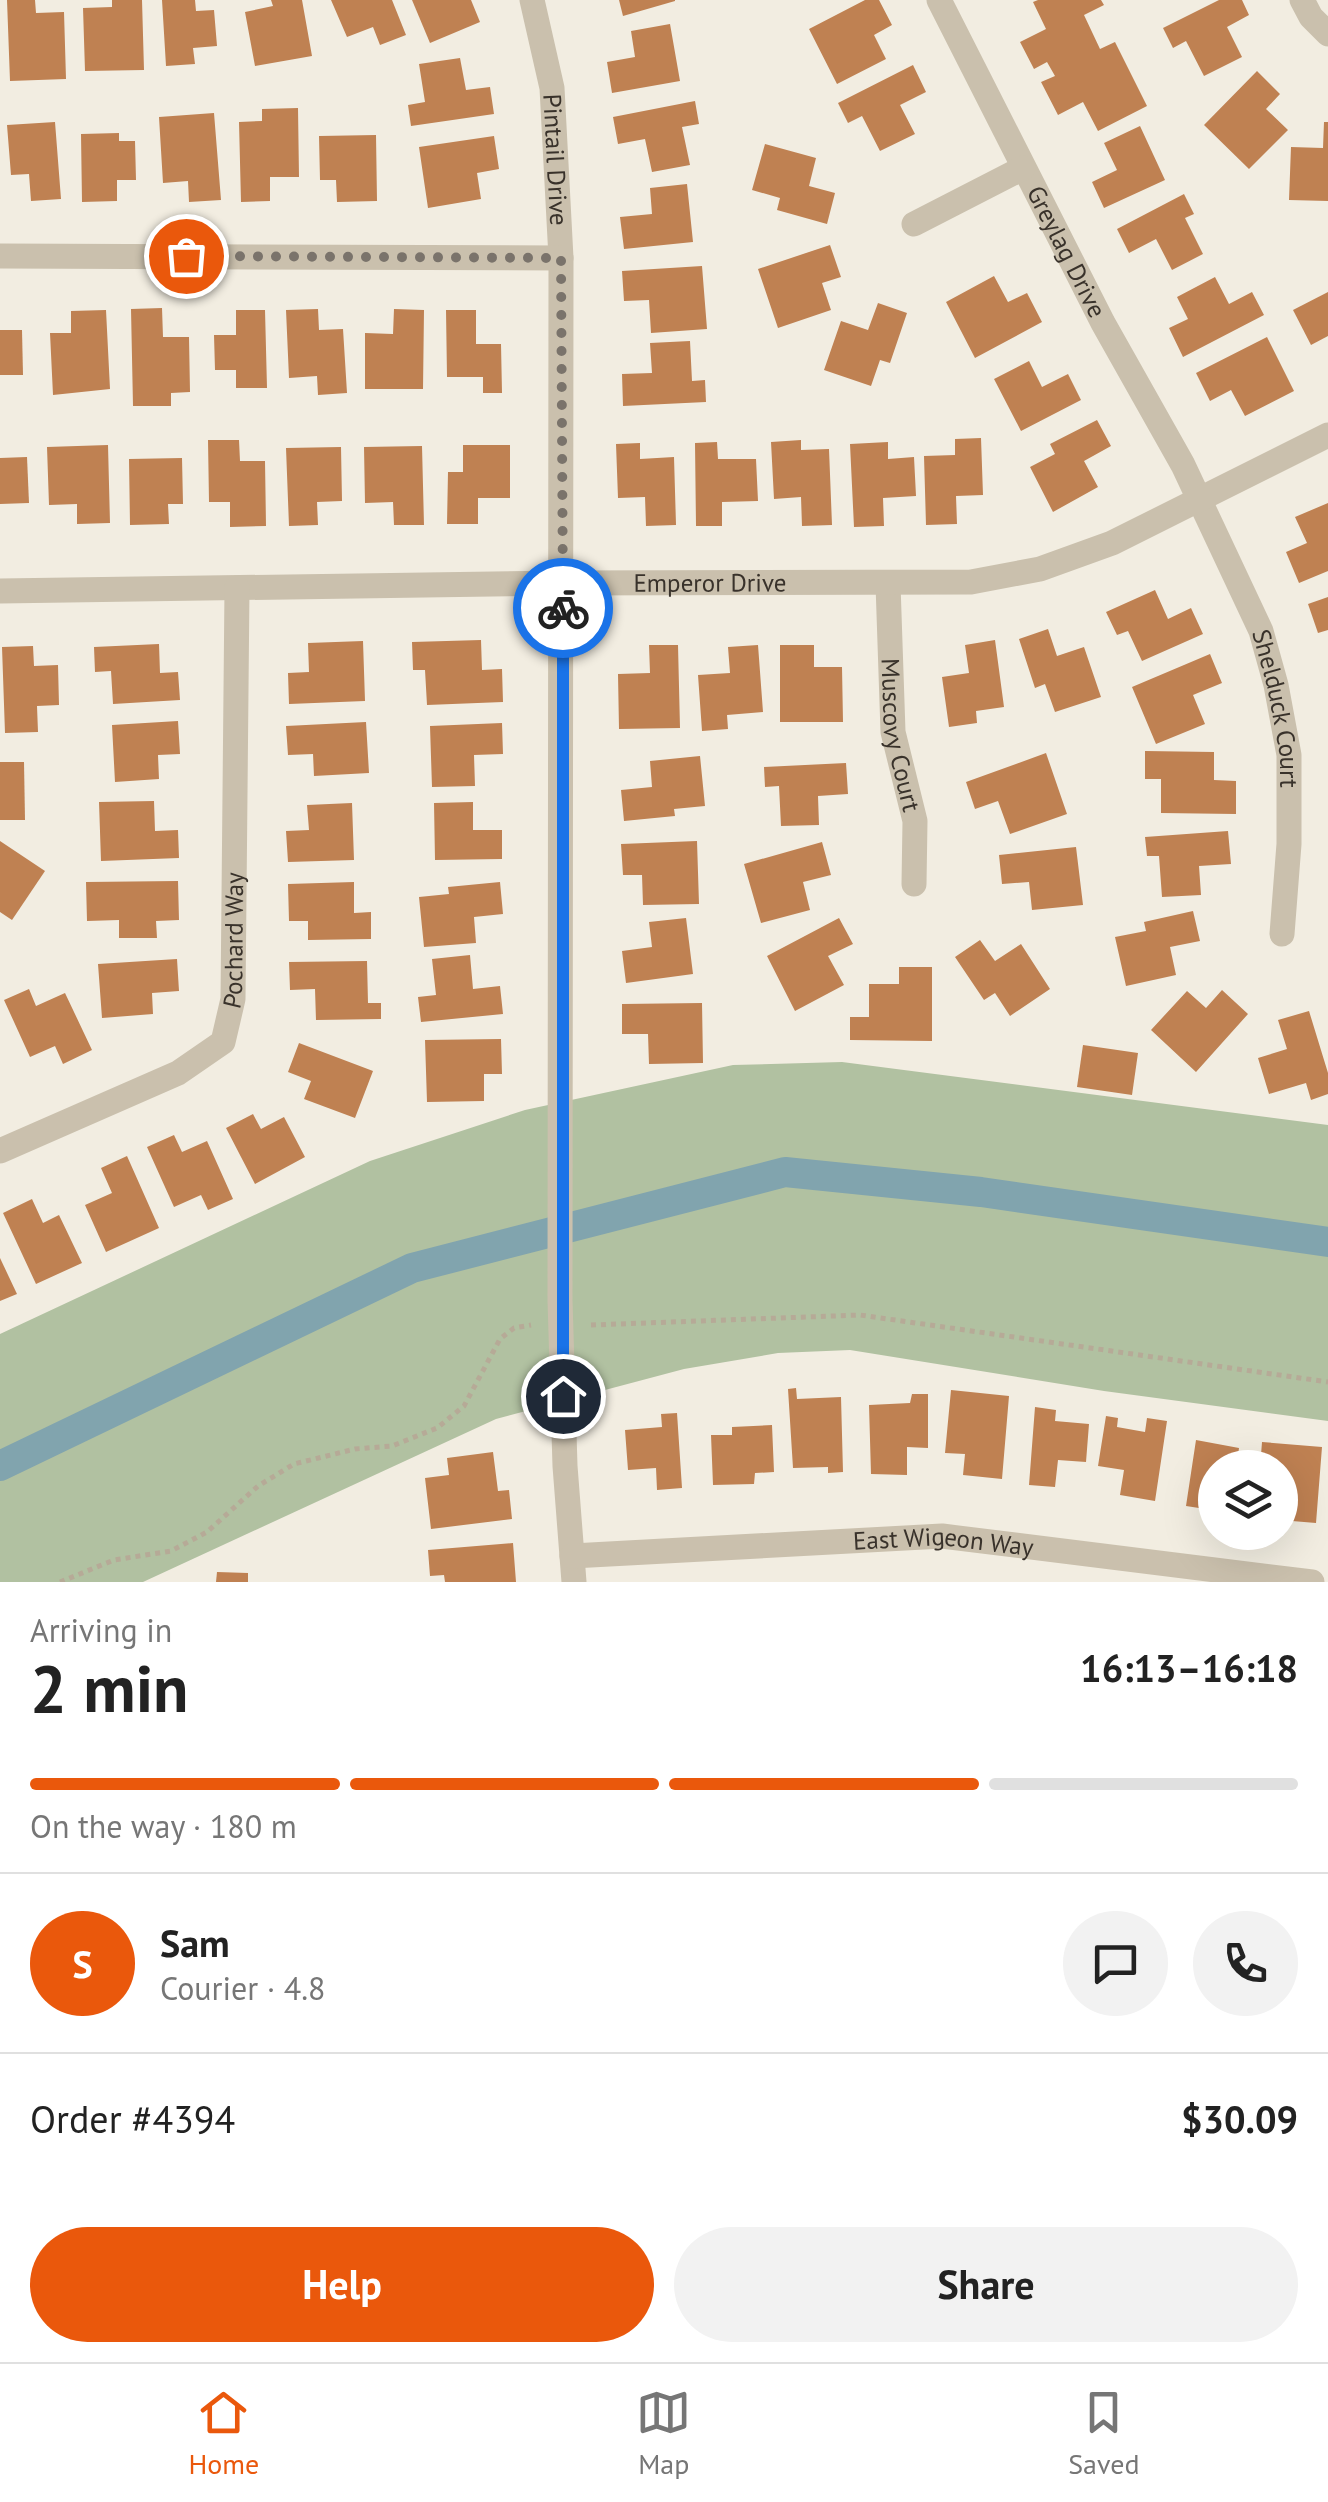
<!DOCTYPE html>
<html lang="en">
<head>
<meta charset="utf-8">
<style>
	:root { --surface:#fff; --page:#f2f2f2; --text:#222; --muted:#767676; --line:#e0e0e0; --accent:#ea580c }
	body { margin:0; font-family:"PT Sans",sans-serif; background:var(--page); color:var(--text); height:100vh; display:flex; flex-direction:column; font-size:38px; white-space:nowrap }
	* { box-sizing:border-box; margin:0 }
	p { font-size:32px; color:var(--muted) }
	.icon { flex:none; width:55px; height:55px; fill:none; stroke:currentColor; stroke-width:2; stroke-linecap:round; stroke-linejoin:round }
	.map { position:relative; height:1582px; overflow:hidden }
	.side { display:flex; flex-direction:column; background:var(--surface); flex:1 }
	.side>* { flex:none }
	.controls { position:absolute; left:1198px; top:1450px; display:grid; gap:20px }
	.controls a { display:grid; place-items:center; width:100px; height:100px; border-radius:50%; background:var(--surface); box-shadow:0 10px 40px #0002; font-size:50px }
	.pin { position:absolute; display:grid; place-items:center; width:85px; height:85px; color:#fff; margin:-42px; border:5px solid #fff; border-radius:50%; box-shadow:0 2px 10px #0007 }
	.courier { position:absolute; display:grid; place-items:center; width:100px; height:100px; margin:-50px; border:8px solid #1a73e8; border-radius:50%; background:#fff; color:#222; box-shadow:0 2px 12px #0007 }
	.headline em { font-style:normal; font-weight:700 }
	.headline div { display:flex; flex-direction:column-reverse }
	.headline { display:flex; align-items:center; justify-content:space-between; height:170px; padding:0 30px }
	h1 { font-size:65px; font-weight:700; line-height:75px }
	.bar { display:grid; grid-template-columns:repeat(4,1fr); gap:15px 10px; align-content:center; height:120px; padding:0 30px }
	.bar i { height:12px; border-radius:8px; background:var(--line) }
	.bar .active { background:var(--accent) }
	.bar p { grid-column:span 4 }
	.line { display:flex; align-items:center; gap:25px; padding:0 30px; border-top:2px solid var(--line) }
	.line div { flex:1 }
	.round { display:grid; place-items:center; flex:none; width:105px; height:105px; border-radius:52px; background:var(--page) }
	.primary-button { display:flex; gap:20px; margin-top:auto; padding:20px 30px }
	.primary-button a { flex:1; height:115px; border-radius:60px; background:var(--accent); color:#fff; font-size:40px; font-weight:700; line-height:115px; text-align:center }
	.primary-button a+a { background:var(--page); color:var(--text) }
	.tabs { display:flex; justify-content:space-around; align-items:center; height:140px; border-top:2px solid var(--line); background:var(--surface); font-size:28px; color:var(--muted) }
	.tabs a { display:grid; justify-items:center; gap:5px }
	.tabs .active { color:var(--accent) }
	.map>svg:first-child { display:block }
	.green { fill:#b1c1a1 }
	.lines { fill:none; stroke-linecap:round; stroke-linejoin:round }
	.canal { stroke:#81a4ae; stroke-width:30 }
	.building { fill:#bf8152 }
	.path { stroke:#b6aa97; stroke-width:5; stroke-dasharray:5 5; stroke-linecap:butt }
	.minor { stroke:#cac0ad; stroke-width:25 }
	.done { stroke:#7a736b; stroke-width:10; stroke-dasharray:0 18 }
	.route { stroke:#1a73e8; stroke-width:12 }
	.labels { text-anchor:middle; stroke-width:9; stroke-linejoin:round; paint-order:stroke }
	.street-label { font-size:25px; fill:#39322b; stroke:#faf6ee }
</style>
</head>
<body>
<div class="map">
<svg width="1328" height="1582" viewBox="0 0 1328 1582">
	<rect width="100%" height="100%" fill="#f2ede1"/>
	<!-- green -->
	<path class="green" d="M842 1062 1328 1125V1421L1104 1391 850 1350 778 1353 684 1369 496 1419 143 1582H0V1334L370 1161 525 1110 733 1065Z"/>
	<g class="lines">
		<!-- canal -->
		<path class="canal" d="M0 1466 412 1268 785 1172 981 1192 1328 1242"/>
	</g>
	<!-- building -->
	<g class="building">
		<path d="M7 0H35L36 13 64 12 66 79 10 81Z"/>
		<path d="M112 0H142L144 70 85 71 83 8 112 7Z"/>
		<path d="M162 0H195L196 11 214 10 217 46 193 48 195 64 166 66Z"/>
		<path d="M271 0H302L312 56 255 66 245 12 273 6Z"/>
		<path d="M331 0H392L406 35 380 45 373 27 347 37Z"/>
		<path d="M412 0H471L480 22 430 43Z"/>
		<path d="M619 0H675V1L623 16Z"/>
		<path d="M865 0H879L892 25 874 35 886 59 837 84 809 29Z"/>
		<path d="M1038 0H1101L1104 5 1084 15 1100 49 1115 42 1147 106 1098 131 1083 102 1058 115 1041 82 1055 76 1047 62 1034 69 1020 42 1046 29 1033 2Z"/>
		<path d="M1219 0H1242L1249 15 1227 27 1242 57 1204 76 1186 41 1173 48 1163 28Z"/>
		<path d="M670 24 680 81 612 93 607 62 635 57 631 31Z"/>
		<path d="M460 58 466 90 490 87 494 114 411 126 408 105 425 102 419 64Z"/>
		<path d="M913 65 926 92 900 105 915 134 880 151 862 116 848 123 838 103Z"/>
		<path d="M1257 71 1280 94 1266 109 1288 130 1249 169 1204 125Z"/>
		<path d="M695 101 699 124 682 127 690 165 652 172 645 139 618 144 613 117Z"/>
		<path d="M298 108 299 177H270V201L241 202 239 122 262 121V109Z"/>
		<path d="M214 113 221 200 189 202 188 181 163 183 159 117Z"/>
		<path d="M55 122 61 199 31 201 29 174 11 175 7 125Z"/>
		<path d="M1324 122H1328V201L1289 200 1291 147 1323 148Z"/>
		<path d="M1140 126 1165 180 1104 208 1092 182 1117 170 1104 143Z"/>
		<path d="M119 133V141H135L136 180H117V201L82 202 81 134Z"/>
		<path d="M376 135 377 201 337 202 336 180H320L319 136Z"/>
		<path d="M494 136 499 169 477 173 481 199 428 208 419 147Z"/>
		<path d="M765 144 816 158 809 186 835 193 827 224 777 210 780 198 752 190Z"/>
		<path d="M687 184 693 242 624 249 620 217 652 214 650 188Z"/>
		<path d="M1184 194 1194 214 1185 218 1203 254 1172 270 1156 239 1129 253 1117 229Z"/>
		<path d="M830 245 841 277 822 283 831 310 778 328 758 269Z"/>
		<path d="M702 266 707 329 651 333 649 300 624 301 622 271Z"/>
		<path d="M994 276 1008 302 1027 293 1042 322 975 358 946 302Z"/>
		<path d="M1215 277 1229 304 1252 292 1264 315 1183 357 1169 328 1188 319 1177 297Z"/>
		<path d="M1328 292V336L1311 345 1293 310Z"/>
		<path d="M878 303 907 313 890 363 880 360 871 386 824 370 841 321 868 330Z"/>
		<path d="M162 308 163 337H189L190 392 171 393V406H133L131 309Z"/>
		<path d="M318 309 319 330 343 329 347 393 318 395 317 376 289 378 286 310Z"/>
		<path d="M394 309 424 310 423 389H365V333L393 334Z"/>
		<path d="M106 310 110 389 53 395 50 333H71V311Z"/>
		<path d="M236 310H265L267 388H236V370H215L214 335H236Z"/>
		<path d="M446 310H476V344H501L502 393H483V377H447Z"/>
		<path d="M0 330H22L23 375H0Z"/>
		<path d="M1267 337 1294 391 1245 416 1231 390 1210 401 1196 373Z"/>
		<path d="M690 341 692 381 705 380 706 402 623 406 622 374 652 373 650 343Z"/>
		<path d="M1029 361 1042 387 1068 374 1081 400 1021 431 994 379Z"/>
		<path d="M1097 420 1111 446 1084 461 1098 487 1053 512 1030 467 1055 454 1050 444Z"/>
		<path d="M981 438 983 495 956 496 957 524 926 525 924 456 955 455V439Z"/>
		<path d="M208 440H239L240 461H265L266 526 230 527V502H209Z"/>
		<path d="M801 440V450L829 449 832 525 802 526 801 497 774 499 771 442Z"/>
		<path d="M717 442 718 459H756L758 501 722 502V526H696L695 443Z"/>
		<path d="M888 442V459L914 457 916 496 883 498 884 526 854 527 850 444Z"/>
		<path d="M640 443V459L674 457 676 525 646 526 645 497 618 498 616 444Z"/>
		<path d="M108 445 110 523 77 524V504L49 505 47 447Z"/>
		<path d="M463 445H510V498H478V524H447L448 472H463Z"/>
		<path d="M422 446 424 525H394L393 502 365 503 364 447Z"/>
		<path d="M341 447 342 501 317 502 318 525 289 526 286 448Z"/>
		<path d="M27 457 29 503 0 504V458Z"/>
		<path d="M182 458 183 504H168L169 524 130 525 129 459Z"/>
		<path d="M1328 503V571L1299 583 1286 552 1307 543 1295 517Z"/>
		<path d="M1155 590 1168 619 1191 608 1203 634 1142 661 1128 631 1117 635 1106 612Z"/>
		<path d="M1328 597V630L1318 633 1308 604Z"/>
		<path d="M1048 629 1057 656 1084 647 1101 697 1055 712 1045 684 1035 688 1019 639Z"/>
		<path d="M481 640 482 670 502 669 503 702 427 705 425 670H413L412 642Z"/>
		<path d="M995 640 1004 707 976 711 977 723 949 727 942 677 969 673 965 645Z"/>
		<path d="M363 641 365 701 289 704 288 673 309 672 308 643Z"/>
		<path d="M159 644 160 673 178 672 180 700 113 704 111 671 95 672 94 647Z"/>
		<path d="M649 645H678L680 728 619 729 618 674 650 673Z"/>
		<path d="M758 645 763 712 727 715 728 729 702 731 698 675 730 673 728 647Z"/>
		<path d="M780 645H814V667H842L843 722H780Z"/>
		<path d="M33 646 34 666 58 665 59 705 37 706 38 732 5 733 2 647Z"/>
		<path d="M1210 654 1222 683 1193 695 1205 724 1156 744 1132 687Z"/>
		<path d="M178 721 180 754 158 755 159 779 115 782 112 725Z"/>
		<path d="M366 722 369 773 314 776 313 754 288 755 286 726Z"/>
		<path d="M502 723 503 754 474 755 475 786 432 787 430 726Z"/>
		<path d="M1145 751 1214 752V780L1236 781V814L1161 813V779H1145Z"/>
		<path d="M1046 753 1067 814 1010 834 998 801 975 809 966 782Z"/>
		<path d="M700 756 705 806 674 809 675 816 624 821 621 790 652 787 650 761Z"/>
		<path d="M0 762H24L25 820H0Z"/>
		<path d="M846 763 848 794 818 796 819 825 781 826 779 786 765 787 764 767Z"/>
		<path d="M154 801 155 831 178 830 179 858 101 861 99 802Z"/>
		<path d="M473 802V830H502V859L435 860 434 803Z"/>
		<path d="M352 803 354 860 288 862 286 831 309 830 307 805Z"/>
		<path d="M1228 831 1231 864 1199 866 1201 895 1162 897 1159 856H1147L1145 837Z"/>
		<path d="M0 841 45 871 12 920 0 912Z"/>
		<path d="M697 841 699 904 643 905 642 875H623L621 844Z"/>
		<path d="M822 842 831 875 803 882 810 910 761 923 744 864Z"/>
		<path d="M1076 847 1083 905 1032 910 1029 882 1002 884 999 855Z"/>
		<path d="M178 881 179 920 156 921 157 938H119V920L87 921 86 882Z"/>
		<path d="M354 882V913L371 912V939L308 940V921H289L288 884Z"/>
		<path d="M500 882 503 914 474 917 476 943 424 947 419 897 449 894 448 887Z"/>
		<path d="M1193 911 1200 941 1170 947 1176 975 1126 986 1115 937 1146 931 1144 922Z"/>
		<path d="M686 918 693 974 626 983 622 951 652 947 649 922Z"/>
		<path d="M839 918 853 944 828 956 844 985 795 1011 767 956Z"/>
		<path d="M980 940 995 961 1021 944 1050 989 1010 1016 995 993 984 1000 955 957Z"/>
		<path d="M470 955 473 989 500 986 503 1014 421 1022 418 997 436 995 432 959Z"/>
		<path d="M177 959 179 991 152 993 153 1014 102 1018 98 964Z"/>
		<path d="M367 961 368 1003H381V1019L316 1020 315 989 290 990 289 962Z"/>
		<path d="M899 967H932V1041L850 1040V1017H869V984H899Z"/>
		<path d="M29 989 36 1006 65 993 92 1050 63 1064 55 1046 30 1057 4 1000Z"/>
		<path d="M1222 990 1248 1014 1196 1072 1151 1030 1187 991 1206 1008Z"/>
		<path d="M702 1003 703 1063 649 1064 648 1034H622V1004Z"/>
		<path d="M1309 1011 1328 1073V1094L1311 1100 1306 1083 1269 1094 1258 1058 1287 1049 1278 1020Z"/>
		<path d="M501 1039 502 1074H484V1101L427 1102 425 1040Z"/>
		<path d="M299 1043 373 1071 355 1118 304 1099 311 1081 288 1072Z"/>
		<path d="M1083 1045 1138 1053 1132 1095 1077 1087Z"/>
		<path d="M253 1114 261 1129 284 1117 305 1157 255 1184 226 1128Z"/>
		<path d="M174 1135 182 1152 207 1141 233 1199 208 1210 201 1195 174 1207 147 1147Z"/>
		<path d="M127 1156 159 1228 106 1252 85 1205 112 1193 101 1168Z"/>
		<path d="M32 1199 43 1223 59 1215 82 1263 36 1284 3 1213Z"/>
		<path d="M0 1258 17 1294 0 1301Z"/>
		<path d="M796 1388 797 1399 841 1397 843 1472 828 1473V1467L793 1468 788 1389Z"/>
		<path d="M951 1390 1009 1396 1002 1479 963 1475 965 1454 945 1453Z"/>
		<path d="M912 1394H928V1448L907 1447V1475L871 1474 869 1405 910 1403Z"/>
		<path d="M1035 1407 1056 1410 1055 1421 1089 1424 1086 1462 1058 1460 1055 1487 1029 1485Z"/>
		<path d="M677 1413 682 1488 657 1490 656 1468 628 1470 625 1430 662 1427 661 1414Z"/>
		<path d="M1106 1416 1118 1418 1117 1427 1145 1432 1147 1418 1167 1421 1155 1501 1120 1495 1124 1470 1098 1466Z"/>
		<path d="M772 1425 774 1472 755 1473 754 1484 713 1485 711 1435H732V1427Z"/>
		<path d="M1196 1440 1239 1448 1237 1462 1248 1464V1468H1215L1212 1510 1186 1506Z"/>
		<path d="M1262 1442 1322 1447 1316 1523 1280 1520V1468H1260Z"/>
		<path d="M493 1452 498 1491 509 1490 512 1519 431 1529 425 1478 449 1475 447 1458Z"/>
		<path d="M513 1543 516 1582H445L444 1575 430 1576 428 1550Z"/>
		<path d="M217 1572 248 1573V1582H216Z"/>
	</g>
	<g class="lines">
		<!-- path -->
		<g class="path">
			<path d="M591 1325 860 1315 1328 1382"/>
			<path d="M60 1582 114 1560 171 1551 207 1532 258 1486 294 1464 355 1449 392 1446 437 1428 464 1406 500 1339 514 1328 531 1325"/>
		</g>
		<!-- minor -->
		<g class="minor">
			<path id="s1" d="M532 0 552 88 561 258 560 1300 565 1466 574 1582"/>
			<path id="s2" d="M939 0 1103 323 1183 465 1261 631 1276 685 1289 755V844L1282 934"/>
			<path d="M1302 0 1311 17 1328 34"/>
			<path d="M914 224 1023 168"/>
			<path d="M0 256 561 258"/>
			<path id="s3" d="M888 584 893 732 915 821 914 884"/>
			<path id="s4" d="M0 591 563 583 971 582 1040 569 1112 543 1328 435"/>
			<path id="s5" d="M0 1151 178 1073 223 1042 233 999 237 588"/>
			<path id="s6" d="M572 1556 942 1536 1312 1582"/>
		</g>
	</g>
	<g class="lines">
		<!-- done -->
		<path class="done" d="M186 256 561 258 563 608"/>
		<!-- route -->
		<path class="route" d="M563 608V1396"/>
	</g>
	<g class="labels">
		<!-- street labels -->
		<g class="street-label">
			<text dy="9" stroke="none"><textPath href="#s1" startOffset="162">Pintail Drive</textPath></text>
			<text dy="9" stroke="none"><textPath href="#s2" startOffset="282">Greylag Drive</textPath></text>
			<text dy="9" stroke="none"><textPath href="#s4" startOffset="710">Emperor Drive</textPath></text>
			<text dy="9" stroke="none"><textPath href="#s2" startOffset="788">Shelduck Court</textPath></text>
			<text dy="9" stroke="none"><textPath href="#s3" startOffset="152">Muscovy Court</textPath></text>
			<text dy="9" stroke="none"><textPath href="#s5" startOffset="352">Pochard Way</textPath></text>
			<text dy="9" stroke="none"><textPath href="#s6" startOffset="372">East Wigeon Way</textPath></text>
		</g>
	</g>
</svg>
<div class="controls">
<a><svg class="icon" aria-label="layers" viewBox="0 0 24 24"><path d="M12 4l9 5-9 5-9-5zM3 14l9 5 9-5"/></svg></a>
</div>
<div class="pin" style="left:186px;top:256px;background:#ea580c"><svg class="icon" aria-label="bag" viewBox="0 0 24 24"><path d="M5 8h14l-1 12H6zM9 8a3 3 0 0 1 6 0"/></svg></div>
<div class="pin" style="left:563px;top:1396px;background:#1f2937"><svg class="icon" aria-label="home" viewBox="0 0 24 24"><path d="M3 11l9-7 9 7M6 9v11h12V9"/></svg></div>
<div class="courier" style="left:563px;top:608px"><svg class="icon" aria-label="bike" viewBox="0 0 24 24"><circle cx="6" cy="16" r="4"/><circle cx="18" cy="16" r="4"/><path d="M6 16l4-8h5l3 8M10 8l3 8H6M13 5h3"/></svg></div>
</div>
<section class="side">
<div class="headline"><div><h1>2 min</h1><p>Arriving in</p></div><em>16:13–16:18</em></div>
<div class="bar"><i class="active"></i><i class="active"></i><i class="active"></i><i></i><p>On the way · 180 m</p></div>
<div class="line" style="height:180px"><b class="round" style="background:var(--accent);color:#fff">S</b><div><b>Sam</b><p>Courier · 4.8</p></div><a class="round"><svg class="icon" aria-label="chat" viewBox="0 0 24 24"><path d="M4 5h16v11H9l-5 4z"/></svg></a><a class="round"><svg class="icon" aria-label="phone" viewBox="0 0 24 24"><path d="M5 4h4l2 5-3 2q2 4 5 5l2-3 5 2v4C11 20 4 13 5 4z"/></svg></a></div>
<div class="line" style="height:130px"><div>Order #4394</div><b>$30.09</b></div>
<div class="primary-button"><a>Help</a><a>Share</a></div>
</section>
<nav class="tabs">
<a class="active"><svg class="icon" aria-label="home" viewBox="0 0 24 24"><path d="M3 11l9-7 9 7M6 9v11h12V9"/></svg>Home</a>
<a><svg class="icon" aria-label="map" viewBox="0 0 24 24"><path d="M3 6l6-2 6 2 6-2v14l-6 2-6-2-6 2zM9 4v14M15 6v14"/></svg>Map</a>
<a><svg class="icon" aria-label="saved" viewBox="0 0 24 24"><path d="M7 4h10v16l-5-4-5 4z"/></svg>Saved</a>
</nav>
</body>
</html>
